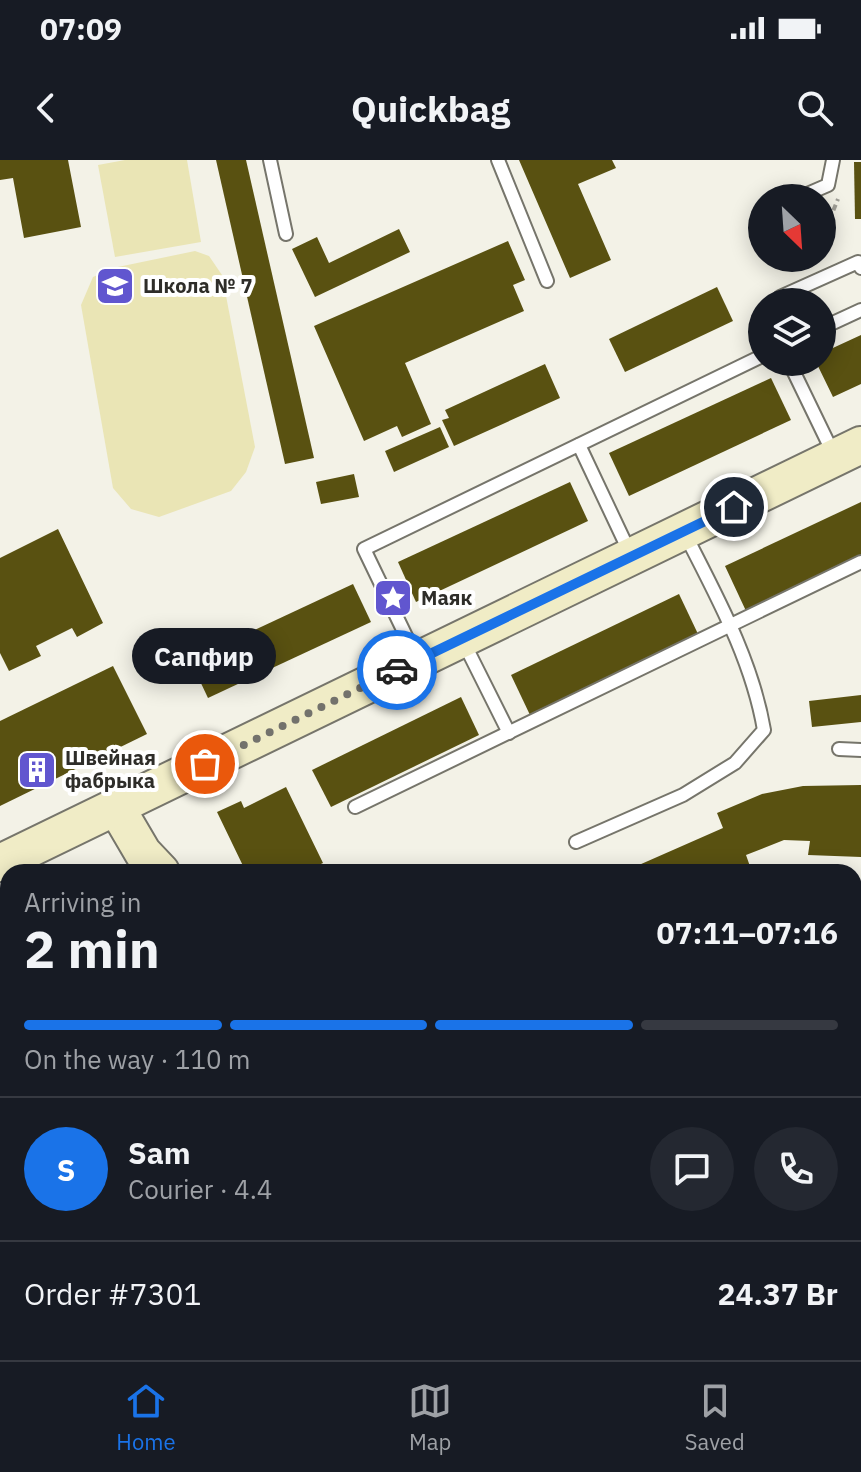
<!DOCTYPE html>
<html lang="en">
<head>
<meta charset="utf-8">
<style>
	:root { --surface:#171b24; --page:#242831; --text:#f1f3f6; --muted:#9ea1a6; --line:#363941; --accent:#1a73e8 }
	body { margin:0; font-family:"IBM Plex Sans",sans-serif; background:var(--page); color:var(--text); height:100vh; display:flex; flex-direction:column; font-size:30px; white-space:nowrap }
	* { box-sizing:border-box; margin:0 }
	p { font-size:26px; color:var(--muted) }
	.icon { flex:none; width:44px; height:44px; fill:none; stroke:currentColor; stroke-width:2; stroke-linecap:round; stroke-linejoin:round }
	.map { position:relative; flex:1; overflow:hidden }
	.drawer { position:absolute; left:0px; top:704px; width:862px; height:496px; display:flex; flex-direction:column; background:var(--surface); border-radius:24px 24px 0 0; box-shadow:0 4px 20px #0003 }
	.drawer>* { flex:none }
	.needle { width:52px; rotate:155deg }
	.controls { position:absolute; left:748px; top:24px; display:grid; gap:16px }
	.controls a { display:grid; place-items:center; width:88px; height:88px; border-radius:50%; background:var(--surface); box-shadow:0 4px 20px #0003; font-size:40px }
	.pin { position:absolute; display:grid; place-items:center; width:68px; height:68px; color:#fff; margin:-34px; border:4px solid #fff; border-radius:50%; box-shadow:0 2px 8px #0007 }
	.courier { position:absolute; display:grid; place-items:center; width:80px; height:80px; margin:-40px; border:6px solid #1a73e8; border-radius:50%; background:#fff; color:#222; box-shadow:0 2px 10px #0007 }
	.bubble { position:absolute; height:56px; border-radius:28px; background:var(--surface); box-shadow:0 4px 20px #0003; font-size:26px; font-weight:700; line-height:56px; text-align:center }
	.summary em { font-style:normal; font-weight:700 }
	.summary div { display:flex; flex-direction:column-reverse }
	.summary { display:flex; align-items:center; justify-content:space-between; height:136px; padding:0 24px }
	h1 { font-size:52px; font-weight:700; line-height:60px }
	.bar { display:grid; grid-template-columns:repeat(4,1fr); gap:12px 8px; align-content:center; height:96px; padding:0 24px }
	.bar i { height:10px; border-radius:6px; background:var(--line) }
	.bar .active { background:var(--accent) }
	.bar p { grid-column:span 4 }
	.line { display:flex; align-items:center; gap:20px; padding:0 24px; border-top:2px solid var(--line) }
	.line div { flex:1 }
	.round { display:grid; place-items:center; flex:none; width:84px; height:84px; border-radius:42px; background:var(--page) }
	.status { display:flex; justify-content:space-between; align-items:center; height:56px; padding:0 40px; background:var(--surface); direction:ltr }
	.status svg { height:22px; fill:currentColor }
	header { display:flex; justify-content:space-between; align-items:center; height:104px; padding:0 24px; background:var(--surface); font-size:36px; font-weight:700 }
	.menu { display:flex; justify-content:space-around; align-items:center; height:112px; border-top:2px solid var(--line); background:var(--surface); font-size:22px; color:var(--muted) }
	.menu a { display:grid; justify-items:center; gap:4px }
	.menu .active { color:var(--accent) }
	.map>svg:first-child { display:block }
	.green { fill:#eae5b5 }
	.building { fill:#595111 }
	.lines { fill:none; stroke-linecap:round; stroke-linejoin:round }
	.lane-casing { stroke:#76756b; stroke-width:16 }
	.street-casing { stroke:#76756b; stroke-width:30 }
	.secondary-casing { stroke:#76756b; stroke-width:40 }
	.path { stroke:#a09f97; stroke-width:4; stroke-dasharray:6 4; stroke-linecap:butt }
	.lane { stroke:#fff; stroke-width:12 }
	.street { stroke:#fff; stroke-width:26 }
	.secondary { stroke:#f0ecc6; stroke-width:36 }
	.done { stroke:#73726c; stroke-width:8; stroke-dasharray:0 14.4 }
	.route { stroke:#1a73e8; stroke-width:10 }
	.labels { text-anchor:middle; stroke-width:8; stroke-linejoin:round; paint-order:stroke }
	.poi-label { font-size:20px; font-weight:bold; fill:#2e2d29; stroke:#fff; text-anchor:start }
</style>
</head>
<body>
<div class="status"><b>07:09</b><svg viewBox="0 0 49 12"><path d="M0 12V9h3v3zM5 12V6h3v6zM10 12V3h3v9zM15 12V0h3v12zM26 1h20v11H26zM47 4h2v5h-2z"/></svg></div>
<header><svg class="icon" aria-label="back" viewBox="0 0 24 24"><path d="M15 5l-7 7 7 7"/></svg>Quickbag<svg class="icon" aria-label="search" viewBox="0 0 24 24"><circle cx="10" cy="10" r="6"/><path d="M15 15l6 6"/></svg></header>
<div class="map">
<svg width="861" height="1200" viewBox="0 0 861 1200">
	<rect width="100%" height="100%" fill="#f3f2e7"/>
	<!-- green -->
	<g class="green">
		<path d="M125 0H187L201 82 115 97 98 5Z"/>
		<path d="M195 91 209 96 222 115 255 287 246 312 231 331 159 357 131 349 113 328 81 145 93 117 113 108Z"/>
	</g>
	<!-- building -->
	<g class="building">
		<path d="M0 0H68L81 67 24 78 13 18 0 20Z"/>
		<path d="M216 0H246L314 298 285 304Z"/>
		<path d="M519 0H612L616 8 578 24 611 100 570 118Z"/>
		<path d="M854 2H861V59H855Z"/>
		<path d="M399 69 410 92 315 137 292 89 317 77 329 103Z"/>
		<path d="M508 81 525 120 513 125 524 151 405 203 431 264 402 277 397 266 364 281 314 166Z"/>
		<path d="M717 127 733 161 625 212 609 179Z"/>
		<path d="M861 175V224L833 237 816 202H822V193Z"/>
		<path d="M545 204 560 238 454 286 442 260 449 258 445 250Z"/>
		<path d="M771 218 791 260 629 336 609 293Z"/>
		<path d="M440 267 449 287 394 312 385 291Z"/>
		<path d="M354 314 359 337 321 344 316 322Z"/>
		<path d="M570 322 588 361 416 442 398 402Z"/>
		<path d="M861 342V397L746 451 725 406Z"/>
		<path d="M58 369 103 463 77 477 72 468 36 486 41 496 9 511 0 493V398Z"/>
		<path d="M353 424 371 462 208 538 190 500Z"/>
		<path d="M679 434 698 474 530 555 511 515Z"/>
		<path d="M113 506 147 574 0 646V561Z"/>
		<path d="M861 535V562L812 567 809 541Z"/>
		<path d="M461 537 479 575 331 647 312 610Z"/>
		<path d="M861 625V697L808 695 810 681 784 680 746 695 752 712H623L723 668 717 653 762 634 803 626Z"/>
		<path d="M286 627 323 703 304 712H246L217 652 241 641 244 648Z"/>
		<path d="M854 847H861V891H856Z"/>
		<path d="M0 973 8 991V1017L0 1020Z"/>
		<path d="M854 1003 861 1009V1041L857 1045 854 1043Z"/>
		<path d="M8 1143V1180L0 1188V1151Z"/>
		<path d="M65 1192H101L111 1200H58Z"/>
		<path d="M298 1192H374L367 1200H308Z"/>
	</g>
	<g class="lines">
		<defs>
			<g id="lane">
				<path d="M270 0 286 74"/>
				<path d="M498 0 547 121"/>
				<path d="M798 38 828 25 833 0"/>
				<path d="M782 142 780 137 858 102 861 108"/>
				<path d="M822 168 861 150"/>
				<path d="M789 202 834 295"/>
				<path d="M579 285 630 393"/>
				<path d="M464 483 509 573"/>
				<path d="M417 499 364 389 762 196"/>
				<path d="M839 589 861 590"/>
				<path d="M355 647 861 402"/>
				<path d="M576 682 683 635 735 603 764 570C752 500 717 437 685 374"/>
				<path d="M854 738H861"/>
				<path d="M0 1027 8 1023"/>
			</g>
			<g id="street">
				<path d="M854 1070 861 1061"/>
				<path d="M148 1192 155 1200"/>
				<path d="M445 1200 452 1192"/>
				<path d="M755 1200 761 1192"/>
			</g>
			<g id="secondary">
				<path d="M116 647 143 693 161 712"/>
				<path d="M0 703 861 285"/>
				<path d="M854 799 861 798"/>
			</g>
		</defs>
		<!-- lane casing -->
		<use href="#lane" class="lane-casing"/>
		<!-- street casing -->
		<use href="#street" class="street-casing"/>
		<!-- secondary casing -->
		<use href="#secondary" class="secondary-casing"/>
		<!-- path -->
		<g class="path">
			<path d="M822 78 838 39"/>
			<path d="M139 483 152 508"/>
		</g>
		<!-- lane -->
		<use href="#lane" class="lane"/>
		<!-- street -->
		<use href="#street" class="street"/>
		<!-- secondary -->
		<use href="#secondary" class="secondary"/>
	</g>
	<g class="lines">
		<!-- done -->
		<path class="done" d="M205 604 397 510"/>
		<!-- route -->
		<path class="route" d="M397 510 734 347"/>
	</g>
	<!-- icons -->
	<defs>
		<symbol id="school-square" viewBox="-11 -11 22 22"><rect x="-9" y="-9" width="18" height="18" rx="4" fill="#6156cf" stroke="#fff"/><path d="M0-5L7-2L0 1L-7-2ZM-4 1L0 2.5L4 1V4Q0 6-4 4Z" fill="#fff"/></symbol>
		<symbol id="sight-square" viewBox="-11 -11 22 22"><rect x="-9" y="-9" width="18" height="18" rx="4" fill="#6156cf" stroke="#fff"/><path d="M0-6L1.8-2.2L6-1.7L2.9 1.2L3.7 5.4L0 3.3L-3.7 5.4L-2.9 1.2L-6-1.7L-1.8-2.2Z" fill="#fff"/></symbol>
		<symbol id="building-square" viewBox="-11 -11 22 22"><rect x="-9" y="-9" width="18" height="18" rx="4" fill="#6156cf" stroke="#fff"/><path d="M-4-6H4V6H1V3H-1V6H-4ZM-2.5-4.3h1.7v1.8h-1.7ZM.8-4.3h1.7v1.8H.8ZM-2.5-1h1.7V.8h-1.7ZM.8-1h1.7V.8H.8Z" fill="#fff"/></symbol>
	</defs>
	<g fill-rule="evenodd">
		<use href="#school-square" x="93" y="104" width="44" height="44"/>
		<use href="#sight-square" x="371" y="416" width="44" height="44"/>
		<use href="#building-square" x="15" y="588" width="44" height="44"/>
	</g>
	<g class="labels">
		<!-- poi labels -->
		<g class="poi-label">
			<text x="143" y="133">Школа № 7</text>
			<text x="421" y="445">Маяк</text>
			<text x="65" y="605">Швейная<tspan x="65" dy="23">фабрыка</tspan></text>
		</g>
	</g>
</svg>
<div class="controls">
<a><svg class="needle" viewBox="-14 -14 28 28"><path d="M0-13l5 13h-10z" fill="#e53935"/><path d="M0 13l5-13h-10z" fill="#9ea1a6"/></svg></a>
<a><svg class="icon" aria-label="layers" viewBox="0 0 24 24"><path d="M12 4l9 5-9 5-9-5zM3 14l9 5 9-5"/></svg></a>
</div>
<div class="pin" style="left:205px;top:604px;background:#ea580c"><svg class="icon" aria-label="bag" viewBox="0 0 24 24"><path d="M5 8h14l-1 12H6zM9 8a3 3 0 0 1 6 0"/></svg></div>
<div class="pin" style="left:734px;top:347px;background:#1f2937"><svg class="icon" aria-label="home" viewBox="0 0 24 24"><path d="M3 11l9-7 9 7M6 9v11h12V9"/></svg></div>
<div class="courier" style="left:397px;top:510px"><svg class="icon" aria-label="car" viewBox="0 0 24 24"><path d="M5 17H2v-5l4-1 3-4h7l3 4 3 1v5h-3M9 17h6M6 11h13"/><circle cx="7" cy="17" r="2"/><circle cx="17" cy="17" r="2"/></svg></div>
<div class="bubble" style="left:132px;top:468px;width:144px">Сапфир</div>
<section class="drawer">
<div class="summary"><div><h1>2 min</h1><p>Arriving in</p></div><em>07:11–07:16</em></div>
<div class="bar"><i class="active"></i><i class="active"></i><i class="active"></i><i></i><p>On the way · 110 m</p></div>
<div class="line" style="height:144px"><b class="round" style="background:var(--accent);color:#fff">S</b><div><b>Sam</b><p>Courier · 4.4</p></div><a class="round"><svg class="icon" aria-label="chat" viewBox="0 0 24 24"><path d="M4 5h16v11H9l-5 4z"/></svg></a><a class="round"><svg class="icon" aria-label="phone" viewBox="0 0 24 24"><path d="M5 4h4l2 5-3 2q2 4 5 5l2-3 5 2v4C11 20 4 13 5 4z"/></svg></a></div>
<div class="line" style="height:104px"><div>Order #7301</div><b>24.37 Br</b></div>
</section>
</div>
<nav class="menu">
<a class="active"><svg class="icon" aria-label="home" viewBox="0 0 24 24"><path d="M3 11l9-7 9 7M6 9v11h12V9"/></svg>Home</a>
<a><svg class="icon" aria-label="map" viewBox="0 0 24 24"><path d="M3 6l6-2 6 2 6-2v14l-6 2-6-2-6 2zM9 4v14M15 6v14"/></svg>Map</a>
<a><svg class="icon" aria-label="saved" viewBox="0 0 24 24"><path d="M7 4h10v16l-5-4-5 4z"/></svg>Saved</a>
</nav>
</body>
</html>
